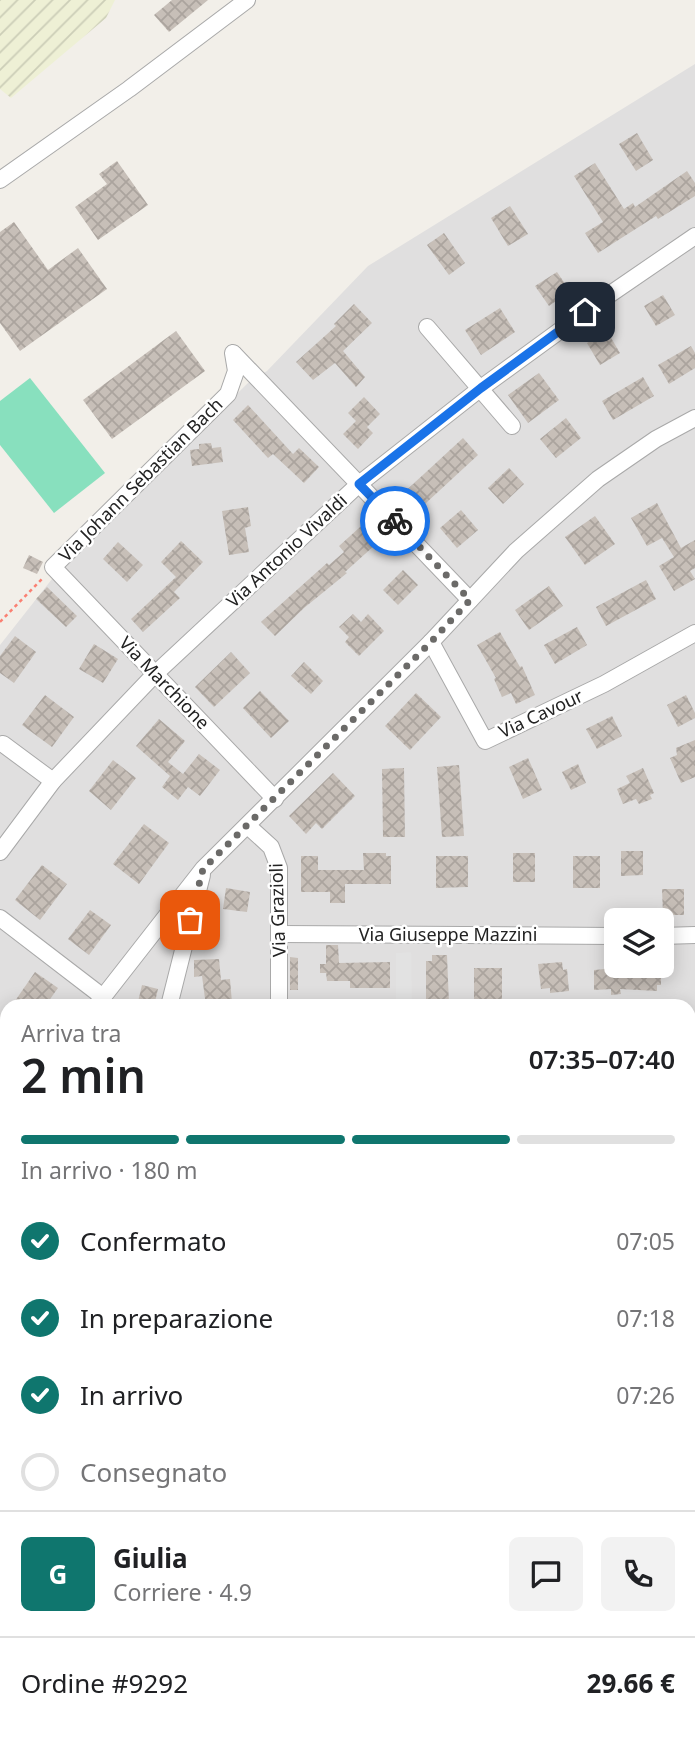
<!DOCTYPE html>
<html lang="it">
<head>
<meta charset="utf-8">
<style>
	:root { --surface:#fff; --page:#f2f2f2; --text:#202124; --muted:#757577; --line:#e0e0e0; --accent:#0f766e }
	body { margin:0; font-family:"Noto Sans",sans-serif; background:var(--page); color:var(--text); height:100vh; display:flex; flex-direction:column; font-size:26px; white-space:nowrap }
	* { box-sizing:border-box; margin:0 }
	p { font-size:23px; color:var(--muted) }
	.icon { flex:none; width:38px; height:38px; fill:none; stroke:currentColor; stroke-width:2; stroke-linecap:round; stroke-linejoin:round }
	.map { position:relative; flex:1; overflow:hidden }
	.drawer { position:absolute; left:0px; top:999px; width:696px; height:744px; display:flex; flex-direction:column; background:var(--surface); border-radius:21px 21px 0 0; box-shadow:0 4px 18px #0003 }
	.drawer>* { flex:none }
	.controls { position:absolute; left:604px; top:908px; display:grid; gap:14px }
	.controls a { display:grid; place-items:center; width:70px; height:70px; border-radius:10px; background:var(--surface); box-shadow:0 4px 18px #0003; font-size:35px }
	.pin { position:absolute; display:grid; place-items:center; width:60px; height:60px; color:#fff; margin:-30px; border-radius:14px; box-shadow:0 4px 10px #0006 }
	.courier { position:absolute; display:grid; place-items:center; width:70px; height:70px; margin:-35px; border:5px solid #1a73e8; border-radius:50%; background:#fff; color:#222; box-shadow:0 2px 9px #0007 }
	.head em { font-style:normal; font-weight:600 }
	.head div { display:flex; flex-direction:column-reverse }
	.head { display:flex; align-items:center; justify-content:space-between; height:119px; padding:0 21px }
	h1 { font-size:46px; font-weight:600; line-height:52px }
	.bar { display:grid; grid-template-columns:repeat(4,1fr); gap:10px 7px; align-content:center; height:84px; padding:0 21px }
	.bar i { height:9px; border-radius:5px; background:var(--line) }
	.bar .on { background:var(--accent) }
	.bar p { grid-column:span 4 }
	.line { display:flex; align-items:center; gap:18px; padding:0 21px; border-top:2px solid var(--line) }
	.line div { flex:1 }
	.round { display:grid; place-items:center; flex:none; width:74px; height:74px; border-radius:10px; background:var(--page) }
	ol { padding:0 21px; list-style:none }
	li { display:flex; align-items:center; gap:21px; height:77px }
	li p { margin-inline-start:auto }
	li .icon { padding:7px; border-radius:50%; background:var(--accent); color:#fff; stroke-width:4 }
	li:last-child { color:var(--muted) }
	li i { width:38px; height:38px; border:4px solid var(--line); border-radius:50% }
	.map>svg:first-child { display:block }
	.residential { fill:#e0dfdf; fill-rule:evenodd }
	.farmland { fill:url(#farmland-furrows) }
	.pitch { fill:#88e0be }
	.parking { fill:#e2e2e2 }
	.building { fill:url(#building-cross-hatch) }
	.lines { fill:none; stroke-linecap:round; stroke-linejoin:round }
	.minor-casing { stroke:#a9a9a9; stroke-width:18 }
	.major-casing { stroke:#a06b00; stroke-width:24 }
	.path { stroke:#fa8072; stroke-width:2.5; stroke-dasharray:3.5 3.5; stroke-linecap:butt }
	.minor { stroke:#fff; stroke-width:16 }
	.major { stroke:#fcd6a4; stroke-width:21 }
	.done { stroke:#6b6a68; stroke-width:7; stroke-dasharray:0 12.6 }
	.route { stroke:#1a73e8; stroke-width:9 }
	.labels { text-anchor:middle; stroke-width:5; stroke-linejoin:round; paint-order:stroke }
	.street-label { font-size:18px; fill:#222; stroke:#fff }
</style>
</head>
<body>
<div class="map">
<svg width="695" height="1742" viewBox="0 0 695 1742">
	<defs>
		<pattern id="farmland-furrows" width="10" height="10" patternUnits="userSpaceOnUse" patternTransform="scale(1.75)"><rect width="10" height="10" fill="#eef0d5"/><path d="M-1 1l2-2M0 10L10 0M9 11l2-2" fill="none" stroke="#ccceb7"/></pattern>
		<pattern id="building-cross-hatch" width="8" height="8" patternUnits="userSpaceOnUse" patternTransform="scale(1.75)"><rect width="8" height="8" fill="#c7bfb8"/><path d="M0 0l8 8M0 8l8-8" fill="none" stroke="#aba49e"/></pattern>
	</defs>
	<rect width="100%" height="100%" fill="#f2efe9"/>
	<!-- residential -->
	<path class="residential" d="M695 64V1742H0V645L63 565 248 383 267 371 368 266ZM616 920H662V966H616ZM7 1006H690V1736H7Z"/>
	<!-- farmland -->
	<path class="farmland" d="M0 0H115L106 18 11 98 0 89Z"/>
	<!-- pitch -->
	<path class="pitch" d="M30 378 105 473 54 513 0 445V401Z"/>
	<!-- parking -->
	<path class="parking" d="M411 952 412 1006H396V953Z"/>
	<!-- building -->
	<g class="building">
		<path d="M172 0H208L169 32 154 15Z"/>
		<path d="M637 133 653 160 636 171 619 144Z"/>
		<path d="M117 161 148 205 98 240 75 207 107 184 99 174Z"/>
		<path d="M595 163 624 209 633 203 635 207 687 171 695 183V196L658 219 656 216 598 253 585 233 603 222 574 176Z"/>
		<path d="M510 206 528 234 508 246 491 218Z"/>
		<path d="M14 222 48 270 78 248 107 289 20 351 0 323V232Z"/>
		<path d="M444 233 465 263 449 275 427 245Z"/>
		<path d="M557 272 570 291 549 306 535 286Z"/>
		<path d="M663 295 675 315 656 326 644 306Z"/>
		<path d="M354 304 372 323 343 351 365 377 356 387 335 363 313 380 296 362 336 326 334 324Z"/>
		<path d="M500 308 515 332 481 355 465 330Z"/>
		<path d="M176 331 205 371 112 439 83 400Z"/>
		<path d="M607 331 620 353 600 365 587 343Z"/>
		<path d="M691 346 695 353V368L669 384 658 365Z"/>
		<path d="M539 373 559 400 528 423 508 395Z"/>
		<path d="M643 377 654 396 613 420 602 401Z"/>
		<path d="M364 397 380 414 367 427 373 433 358 449 343 434 356 421 348 413Z"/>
		<path d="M248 405 293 454 299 448 319 467 304 483 273 454 268 458 233 420Z"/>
		<path d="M566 418 581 438 556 458 540 439Z"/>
		<path d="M463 438 478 455 413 515 398 498Z"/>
		<path d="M211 443 212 448 221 447 223 462 192 466 190 450 199 449V444Z"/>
		<path d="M509 468 524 484 503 504 488 488Z"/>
		<path d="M657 503 681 548 695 540V568L690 571 695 579 674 591 659 566 674 557 662 538 647 546 631 518Z"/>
		<path d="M248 507 251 526 245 528 249 552 229 555 222 511Z"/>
		<path d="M461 510 478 530 457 548 440 528Z"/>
		<path d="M595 516 615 544 585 565 565 537Z"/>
		<path d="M369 519 385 536 345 572 347 573 304 608 275 636 261 622 327 563 329 565 344 552 339 546Z"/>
		<path d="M181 541 203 562 174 592 180 598 143 632 131 619 176 577 161 562Z"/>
		<path d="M118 542 143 565 127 582 103 559Z"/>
		<path d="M29 555 43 562 37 574 23 568Z"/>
		<path d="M403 570 418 585 398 605 383 590Z"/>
		<path d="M646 580 656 599 606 626 596 607Z"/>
		<path d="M549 586 563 606 529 630 515 610Z"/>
		<path d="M47 587 77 616 66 627 36 599Z"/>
		<path d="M353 614 361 622 368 614 384 631 359 656 345 642 349 637 339 627Z"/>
		<path d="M577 627 587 645 555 664 544 645Z"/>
		<path d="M500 632 520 667 522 666 535 695 516 704 511 693 502 697 494 679 496 678 477 645Z"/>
		<path d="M15 636 36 652 14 683 0 673V656Z"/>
		<path d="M94 644 118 659 103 683 79 669Z"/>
		<path d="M231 652 250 673 214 707 195 687Z"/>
		<path d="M304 662 323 681 311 694 291 676Z"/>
		<path d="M260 691 289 721 271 738 243 708Z"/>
		<path d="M416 693 441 717 410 750 385 726Z"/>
		<path d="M45 695 74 717 52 747 22 725Z"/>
		<path d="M686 695 695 713V718L678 727 667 705Z"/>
		<path d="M612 716 622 736 597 749 586 729Z"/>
		<path d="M159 719 185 741 168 762 183 774 199 754 220 770 200 796 188 787 178 800 162 787 170 776 136 746Z"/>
		<path d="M695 740V777L681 783 670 758 677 755 676 748Z"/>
		<path d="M528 758 542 790 523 799 509 767Z"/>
		<path d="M113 760 136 778 111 810 89 791Z"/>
		<path d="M578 764 586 783 571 790 562 772Z"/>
		<path d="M459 765 464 836 442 837 437 767Z"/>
		<path d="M404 768 405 837H383L382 769Z"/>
		<path d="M643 768 654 793 650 795 652 799 639 804 636 799 623 804 617 789 630 783 626 776Z"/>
		<path d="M333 773 355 796 322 829 316 823 306 834 289 816Z"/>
		<path d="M144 824 169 843 139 884 113 864Z"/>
		<path d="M621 851H643V875L621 876Z"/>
		<path d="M363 853H386V856H391V884H345V903H330V892H301V856H318V870H364Z"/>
		<rect x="513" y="853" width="22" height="29"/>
		<path d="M436 856H468V887L436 888Z"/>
		<rect x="573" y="856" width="27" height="32"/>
		<path d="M42 865 67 884 40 920 15 900Z"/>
		<path d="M226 888 250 892 247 912 223 909Z"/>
		<path d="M662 889H684V915H663Z"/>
		<path d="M90 910 111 925 89 955 68 939Z"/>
		<path d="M326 945H338L339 963 390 962V988H350V981H327L326 973H320V964H326Z"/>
		<path d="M432 955H447L449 1004 431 1005V1001H426V961H432Z"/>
		<path d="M290 957 298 958V990H290Z"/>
		<path d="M219 959 221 980 230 979 232 1003 206 1006 202 976 194 977V960Z"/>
		<path d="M562 962 563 970 567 969 569 991 550 993V988L541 989 538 964Z"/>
		<path d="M639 966H661V985H657V991L620 989 621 994 611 995V989L594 990V970Z"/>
		<rect x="474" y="968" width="28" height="31"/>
		<path d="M35 972 58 988 45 1006H22L15 1001Z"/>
		<path d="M142 985 158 989 154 1006H137Z"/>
	</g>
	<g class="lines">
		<defs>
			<g id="minor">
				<path d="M0 180 129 89 247 0"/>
				<path d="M427 327 512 426"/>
				<path d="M233 353 236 371 228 394 53 567 275 799"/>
				<path d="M234 354 470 600"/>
				<path d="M431 642 485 741 604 684 695 633"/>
				<path d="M3 744 53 781"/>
				<path d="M248 826 271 847 279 868V1006"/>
				<path d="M0 852 53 781 155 674 359 484 481 388 606 297 695 236"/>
				<path d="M0 918 103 997"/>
				<path d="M279 934 616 936"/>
				<path d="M662 936 695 935"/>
				<path d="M96 1006 203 869 431 642 516 551 598 479 656 439 695 418"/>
				<path d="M169 1006 202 875"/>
				<path d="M690 1025H695"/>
				<path d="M0 1148 7 1136"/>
				<path d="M0 1465 7 1464"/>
				<path d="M690 1487 695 1485"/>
				<path d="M690 1565 695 1576"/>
				<path d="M0 1626 7 1625"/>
				<path d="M690 1672 695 1670"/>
				<path d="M30 1736V1742"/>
				<path d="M101 1736 102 1742"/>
				<path d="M255 1736V1742"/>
				<path d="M532 1742 546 1736"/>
			</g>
			<g id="major">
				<path d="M690 1428 695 1423"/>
				<path d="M423 1742 427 1736"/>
			</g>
		</defs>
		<!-- minor casing -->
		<use href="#minor" class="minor-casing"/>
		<!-- major casing -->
		<use href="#major" class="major-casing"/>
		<!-- path -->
		<g class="path">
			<path d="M0 622 44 577"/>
			<path d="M385 1737 392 1742"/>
		</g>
		<!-- minor -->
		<use href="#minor" class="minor"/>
		<!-- major -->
		<use href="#major" class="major"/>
	</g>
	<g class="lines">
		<!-- done -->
		<path class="done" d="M190 920 203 869 431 642 470 600 395 521"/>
		<!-- route -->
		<path class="route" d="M395 521 359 484 481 388 585 312"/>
	</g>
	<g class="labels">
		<!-- street labels -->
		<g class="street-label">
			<text transform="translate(141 480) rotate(-45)" y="6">Via Johann Sebastian Bach</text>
			<text transform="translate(287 551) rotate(-43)" y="6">Via Antonio Vivaldi</text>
			<text transform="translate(164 683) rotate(46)" y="6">Via Marchione</text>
			<text transform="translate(541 714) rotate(-25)" y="6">Via Cavour</text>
			<text transform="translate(278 910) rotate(-92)" y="6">Via Grazioli</text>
			<text x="448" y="941">Via Giuseppe Mazzini</text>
		</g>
	</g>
</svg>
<div class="controls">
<a><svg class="icon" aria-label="layers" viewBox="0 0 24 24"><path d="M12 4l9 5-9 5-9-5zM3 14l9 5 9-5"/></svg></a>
</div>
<div class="pin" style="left:190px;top:920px;background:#ea580c"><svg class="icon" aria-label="bag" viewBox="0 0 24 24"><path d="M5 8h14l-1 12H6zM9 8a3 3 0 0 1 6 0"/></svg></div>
<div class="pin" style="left:585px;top:312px;background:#1f2937"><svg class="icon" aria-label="home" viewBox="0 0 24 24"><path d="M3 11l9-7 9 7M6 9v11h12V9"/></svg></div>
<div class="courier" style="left:395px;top:521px"><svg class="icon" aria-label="bike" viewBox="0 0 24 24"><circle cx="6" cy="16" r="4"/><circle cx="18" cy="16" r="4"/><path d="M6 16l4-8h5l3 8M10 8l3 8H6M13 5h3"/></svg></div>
<section class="drawer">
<div class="head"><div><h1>2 min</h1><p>Arriva tra</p></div><em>07:35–07:40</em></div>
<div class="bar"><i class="on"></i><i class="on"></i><i class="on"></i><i></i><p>In arrivo · 180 m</p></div>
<ol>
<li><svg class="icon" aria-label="check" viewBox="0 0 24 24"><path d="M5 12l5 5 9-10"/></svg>Confermato<p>07:05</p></li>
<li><svg class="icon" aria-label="check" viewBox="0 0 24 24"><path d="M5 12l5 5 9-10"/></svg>In preparazione<p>07:18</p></li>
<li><svg class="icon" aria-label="check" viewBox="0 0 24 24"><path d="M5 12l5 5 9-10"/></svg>In arrivo<p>07:26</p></li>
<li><i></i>Consegnato</li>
</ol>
<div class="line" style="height:126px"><b class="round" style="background:var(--accent);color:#fff">G</b><div><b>Giulia</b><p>Corriere · 4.9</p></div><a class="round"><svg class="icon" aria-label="chat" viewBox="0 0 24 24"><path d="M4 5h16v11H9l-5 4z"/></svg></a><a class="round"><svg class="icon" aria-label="phone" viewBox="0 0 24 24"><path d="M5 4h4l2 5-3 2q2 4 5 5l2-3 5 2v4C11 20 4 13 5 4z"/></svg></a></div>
<div class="line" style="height:91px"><div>Ordine #9292</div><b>29.66 €</b></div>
</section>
</div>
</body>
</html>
